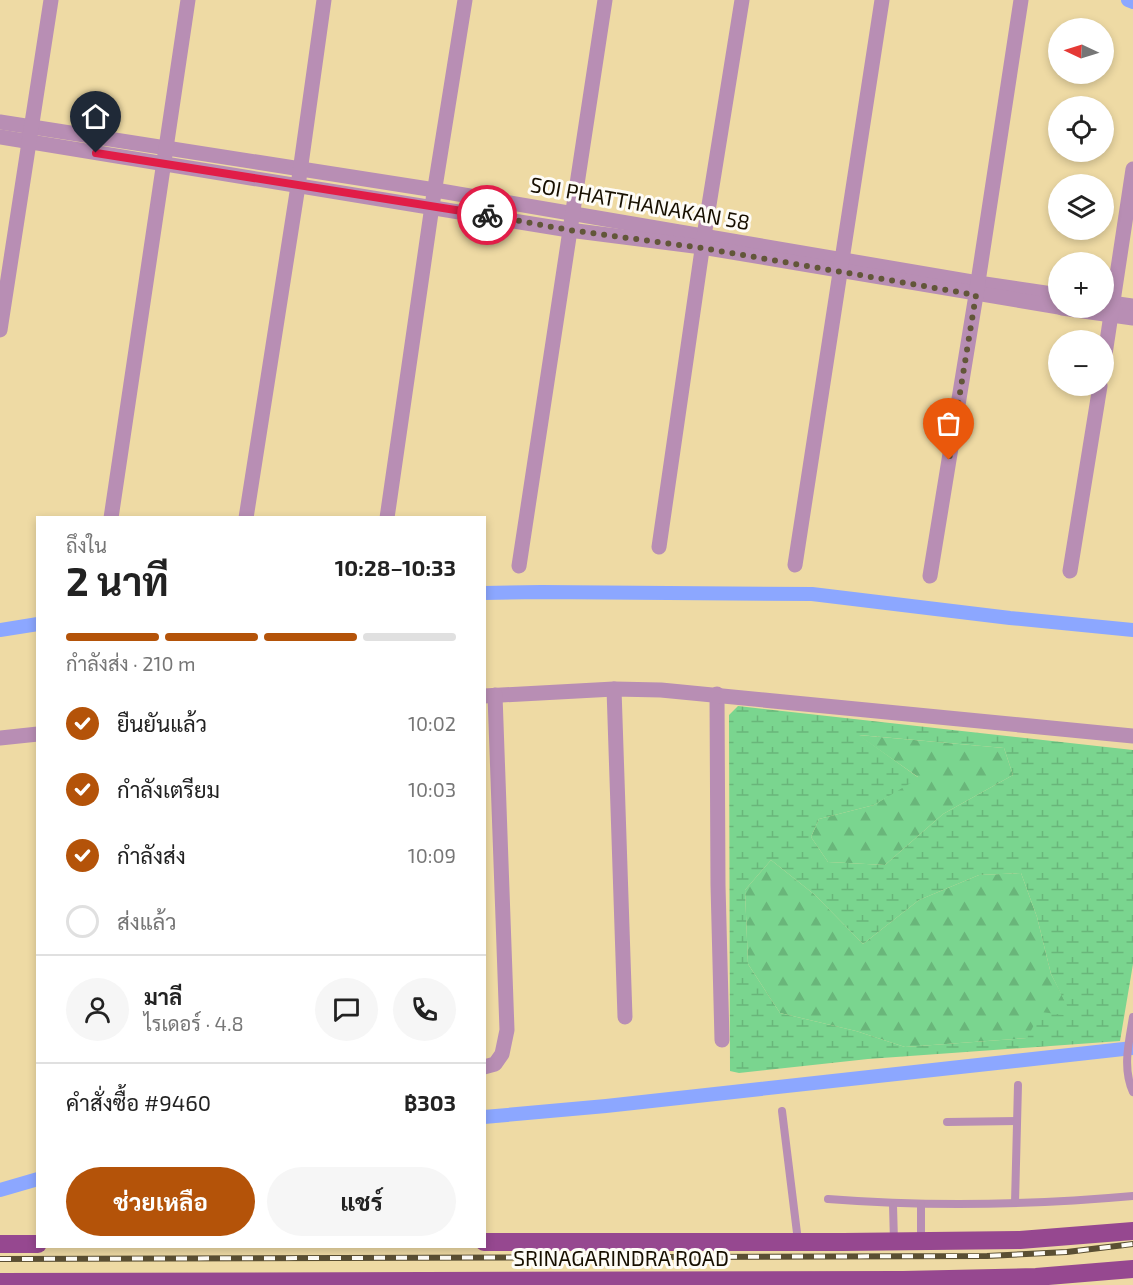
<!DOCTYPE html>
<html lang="th">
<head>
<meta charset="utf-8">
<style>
	:root { --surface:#fff; --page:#f6f6f6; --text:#222; --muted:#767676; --line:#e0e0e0; --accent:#b45309 }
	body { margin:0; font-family:"Exo 2",Sarabun,sans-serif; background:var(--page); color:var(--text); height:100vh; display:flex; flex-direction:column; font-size:22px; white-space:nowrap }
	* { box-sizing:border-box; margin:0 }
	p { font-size:20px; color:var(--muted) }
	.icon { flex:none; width:33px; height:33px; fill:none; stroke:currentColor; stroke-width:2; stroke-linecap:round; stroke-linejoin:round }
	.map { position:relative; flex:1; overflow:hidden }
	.drawer { position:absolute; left:36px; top:516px; width:450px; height:732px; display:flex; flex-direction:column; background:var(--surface); border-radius:0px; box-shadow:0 3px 9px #0003 }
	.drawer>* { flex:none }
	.needle { width:39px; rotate:274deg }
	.controls { position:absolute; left:1048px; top:18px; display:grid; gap:12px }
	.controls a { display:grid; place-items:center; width:66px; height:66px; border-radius:50%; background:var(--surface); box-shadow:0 3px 9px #0003; font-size:30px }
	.pin { position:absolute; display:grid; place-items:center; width:51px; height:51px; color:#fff; margin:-62px -26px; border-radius:50% 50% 50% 0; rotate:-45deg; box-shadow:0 0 6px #0007 }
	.pin .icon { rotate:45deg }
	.courier { position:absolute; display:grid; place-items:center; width:60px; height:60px; margin:-30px; border:4px solid #e11d48; border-radius:50%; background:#fff; color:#222; box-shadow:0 2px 8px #0007 }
	.head em { font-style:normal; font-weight:700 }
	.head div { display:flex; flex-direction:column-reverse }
	.head { display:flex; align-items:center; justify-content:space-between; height:102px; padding:0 30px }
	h1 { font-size:39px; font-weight:700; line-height:45px }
	.bar { display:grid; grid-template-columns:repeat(4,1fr); gap:9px 6px; align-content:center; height:72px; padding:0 30px }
	.bar i { height:8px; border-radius:4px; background:var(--line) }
	.bar .selected { background:var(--accent) }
	.bar p { grid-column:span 4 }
	.line { display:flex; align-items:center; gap:15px; padding:0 30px; border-top:2px solid var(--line) }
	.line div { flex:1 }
	.round { display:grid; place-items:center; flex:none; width:63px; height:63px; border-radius:32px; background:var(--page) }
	ol { padding:0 30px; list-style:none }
	li { display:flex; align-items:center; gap:18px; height:66px }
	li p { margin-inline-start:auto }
	li .icon { padding:6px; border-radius:50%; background:var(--accent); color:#fff; stroke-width:4 }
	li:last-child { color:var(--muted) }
	li i { width:33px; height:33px; border:3px solid var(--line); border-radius:50% }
	.action { display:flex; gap:12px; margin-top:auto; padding:12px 30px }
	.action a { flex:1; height:69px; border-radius:36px; background:var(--accent); color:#fff; font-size:24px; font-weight:700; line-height:69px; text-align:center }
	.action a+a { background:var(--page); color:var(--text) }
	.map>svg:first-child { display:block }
	.forest { fill:url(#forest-firs) }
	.wetland { fill:url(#wetland-marsh); fill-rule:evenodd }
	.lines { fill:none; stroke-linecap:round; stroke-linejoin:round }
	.canal { stroke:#8ca7ff; stroke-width:14 }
	.lane { stroke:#b88eb4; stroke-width:8 }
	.street { stroke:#b88eb4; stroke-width:15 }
	.primary { stroke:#964890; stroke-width:18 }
	.rail-casing { stroke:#5a4f33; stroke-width:6 }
	.rail { stroke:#fefcf7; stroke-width:4; stroke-dasharray:11; stroke-linecap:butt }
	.done { stroke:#625639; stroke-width:6; stroke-dasharray:0 10.8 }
	.route { stroke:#e11d48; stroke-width:8 }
	.labels { text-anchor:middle; stroke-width:6; stroke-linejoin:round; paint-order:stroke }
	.street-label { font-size:21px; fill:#170f00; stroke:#fefcf7 }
</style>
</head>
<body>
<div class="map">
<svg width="1133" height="1285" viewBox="0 0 1133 1285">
	<defs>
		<pattern id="forest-firs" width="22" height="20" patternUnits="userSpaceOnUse" patternTransform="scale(1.5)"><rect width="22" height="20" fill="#7ad58f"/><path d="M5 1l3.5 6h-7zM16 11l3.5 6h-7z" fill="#69b67a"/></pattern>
		<pattern id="wetland-marsh" width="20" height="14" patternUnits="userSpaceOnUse" patternTransform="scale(1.5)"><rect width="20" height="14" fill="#7ad58f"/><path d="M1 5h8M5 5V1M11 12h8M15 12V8" fill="none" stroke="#69b67a"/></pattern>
	</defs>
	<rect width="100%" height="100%" fill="#eedaa4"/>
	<!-- forest -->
	<g class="forest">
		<path d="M858 735 1004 748 1013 775 943 814 885 865 828 862 811 837 819 819 874 805 918 777Z"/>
		<path d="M771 860 815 895 863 944 919 900 979 875 1021 873 1037 917 1051 974 1073 1016 1027 1038 905 1047 856 1031 780 1013 748 964 745 890Z"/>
	</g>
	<!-- wetland -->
	<path class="wetland" d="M738 706 1133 750V964L1120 1041 868 1059 739 1073 730 1071 729 715ZM859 735 1004 748 1013 775 943 814 885 865 828 862 811 837 819 819 874 805 919 778ZM771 860 815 895 863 944 919 900 979 875 1021 873 1037 917 1051 974 1072 1016 1041 1012 1027 1038 905 1047 856 1031 780 1013 748 964 745 890Z"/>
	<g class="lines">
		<!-- canal -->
		<g class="canal">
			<path d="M1128 0 1133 2"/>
			<path d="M484 593 541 592 812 594 1010 618 1133 630"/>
			<path d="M0 630 38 624"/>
			<path d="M484 1117 606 1106 1133 1048"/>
			<path d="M0 1190 38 1179"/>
		</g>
		<!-- lane -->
		<g class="lane">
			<path d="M1133 1017C1129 1042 1122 1068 1133 1092"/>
			<path d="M782 1111 798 1241"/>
			<path d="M947 1122 1017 1121"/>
			<path d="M828 1199C930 1207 1032 1205 1133 1196"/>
			<path d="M1015 1203 1018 1085"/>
			<path d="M893 1205 894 1242"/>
			<path d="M921 1241V1205"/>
		</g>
		<!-- street -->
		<g class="street">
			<path d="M0 122 435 190 978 283 1059 295"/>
			<path d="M0 137 569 230 702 247 1059 307"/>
			<path d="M1104 302 1133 306"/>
			<path d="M1062 308 1133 318"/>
			<path d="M0 330 51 0"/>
			<path d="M1104 361 1133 169"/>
			<path d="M111 518 188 0"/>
			<path d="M246 518 298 186 324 0"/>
			<path d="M387 518 432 206 465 0"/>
			<path d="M659 547 704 236 742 0"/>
			<path d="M795 565 882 0"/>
			<path d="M519 566 605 0"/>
			<path d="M1070 571 1100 386"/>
			<path d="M930 576 976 295 1021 0"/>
			<path d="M614 689 625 1017"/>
			<path d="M717 694 718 885 722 1040"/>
			<path d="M484 696 614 689 661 690 1133 736"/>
			<path d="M0 738 38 734"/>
			<path d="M484 1067 495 1064 502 1054 507 1030 495 695"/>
		</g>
		<!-- primary -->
		<g class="primary">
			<path d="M484 1242H843L1020 1240 1133 1231"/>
			<path d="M0 1244H38"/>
			<path d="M0 1282 903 1280 1036 1277 1133 1269"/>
		</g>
		<defs>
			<path id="rail" d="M0 1259 987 1256 1067 1252 1133 1244"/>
		</defs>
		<!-- rail casing -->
		<use href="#rail" class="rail-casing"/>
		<!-- rail -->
		<use href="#rail" class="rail"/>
	</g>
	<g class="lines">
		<!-- done -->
		<path class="done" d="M487 215 569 230 702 248 976 295 949 460"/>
		<!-- route -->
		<path class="route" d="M96 153 487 215"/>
	</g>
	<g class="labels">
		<!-- street labels -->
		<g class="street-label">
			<text transform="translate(640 204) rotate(10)" y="7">SOI PHATTHANAKAN 58</text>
			<text x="621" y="1266">SRINAGARINDRA ROAD</text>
		</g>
	</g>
</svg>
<div class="controls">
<a><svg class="needle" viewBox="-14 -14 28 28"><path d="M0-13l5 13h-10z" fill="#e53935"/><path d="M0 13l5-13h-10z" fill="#767676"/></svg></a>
<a><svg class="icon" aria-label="locate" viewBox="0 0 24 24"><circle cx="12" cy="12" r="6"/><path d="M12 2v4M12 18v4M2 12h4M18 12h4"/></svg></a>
<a><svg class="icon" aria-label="layers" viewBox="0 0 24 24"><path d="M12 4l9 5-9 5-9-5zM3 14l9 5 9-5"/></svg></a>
<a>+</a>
<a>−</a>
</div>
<div class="pin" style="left:949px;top:460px;background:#ea580c"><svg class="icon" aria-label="bag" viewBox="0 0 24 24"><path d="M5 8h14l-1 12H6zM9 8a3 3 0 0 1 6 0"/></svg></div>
<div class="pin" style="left:96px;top:153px;background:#1f2937"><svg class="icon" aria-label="home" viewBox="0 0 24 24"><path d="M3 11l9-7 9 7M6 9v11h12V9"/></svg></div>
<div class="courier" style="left:487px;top:215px"><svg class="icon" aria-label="bike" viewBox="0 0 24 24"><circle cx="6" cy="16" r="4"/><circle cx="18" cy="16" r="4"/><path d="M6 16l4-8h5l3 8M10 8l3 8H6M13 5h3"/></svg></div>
<section class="drawer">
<div class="head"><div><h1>2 นาที</h1><p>ถึงใน</p></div><em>10:28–10:33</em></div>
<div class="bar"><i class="selected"></i><i class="selected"></i><i class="selected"></i><i></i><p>กำลังส่ง · 210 m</p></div>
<ol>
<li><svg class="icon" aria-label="check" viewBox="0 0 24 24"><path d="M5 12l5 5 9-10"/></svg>ยืนยันแล้ว<p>10:02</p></li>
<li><svg class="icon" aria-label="check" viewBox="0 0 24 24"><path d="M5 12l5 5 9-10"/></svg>กำลังเตรียม<p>10:03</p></li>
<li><svg class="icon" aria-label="check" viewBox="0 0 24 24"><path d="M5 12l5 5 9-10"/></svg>กำลังส่ง<p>10:09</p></li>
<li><i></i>ส่งแล้ว</li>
</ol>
<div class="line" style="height:108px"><a class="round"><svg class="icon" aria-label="person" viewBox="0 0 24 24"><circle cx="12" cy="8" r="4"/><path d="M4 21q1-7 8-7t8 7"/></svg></a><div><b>มาลี</b><p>ไรเดอร์ · 4.8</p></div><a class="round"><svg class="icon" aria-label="chat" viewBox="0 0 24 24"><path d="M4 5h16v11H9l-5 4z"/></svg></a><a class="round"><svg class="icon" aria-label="phone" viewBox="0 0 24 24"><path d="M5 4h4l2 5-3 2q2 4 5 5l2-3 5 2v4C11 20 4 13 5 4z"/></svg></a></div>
<div class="line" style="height:78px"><div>คำสั่งซื้อ #9460</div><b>฿303</b></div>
<div class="action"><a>ช่วยเหลือ</a><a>แชร์</a></div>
</section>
</div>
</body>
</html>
